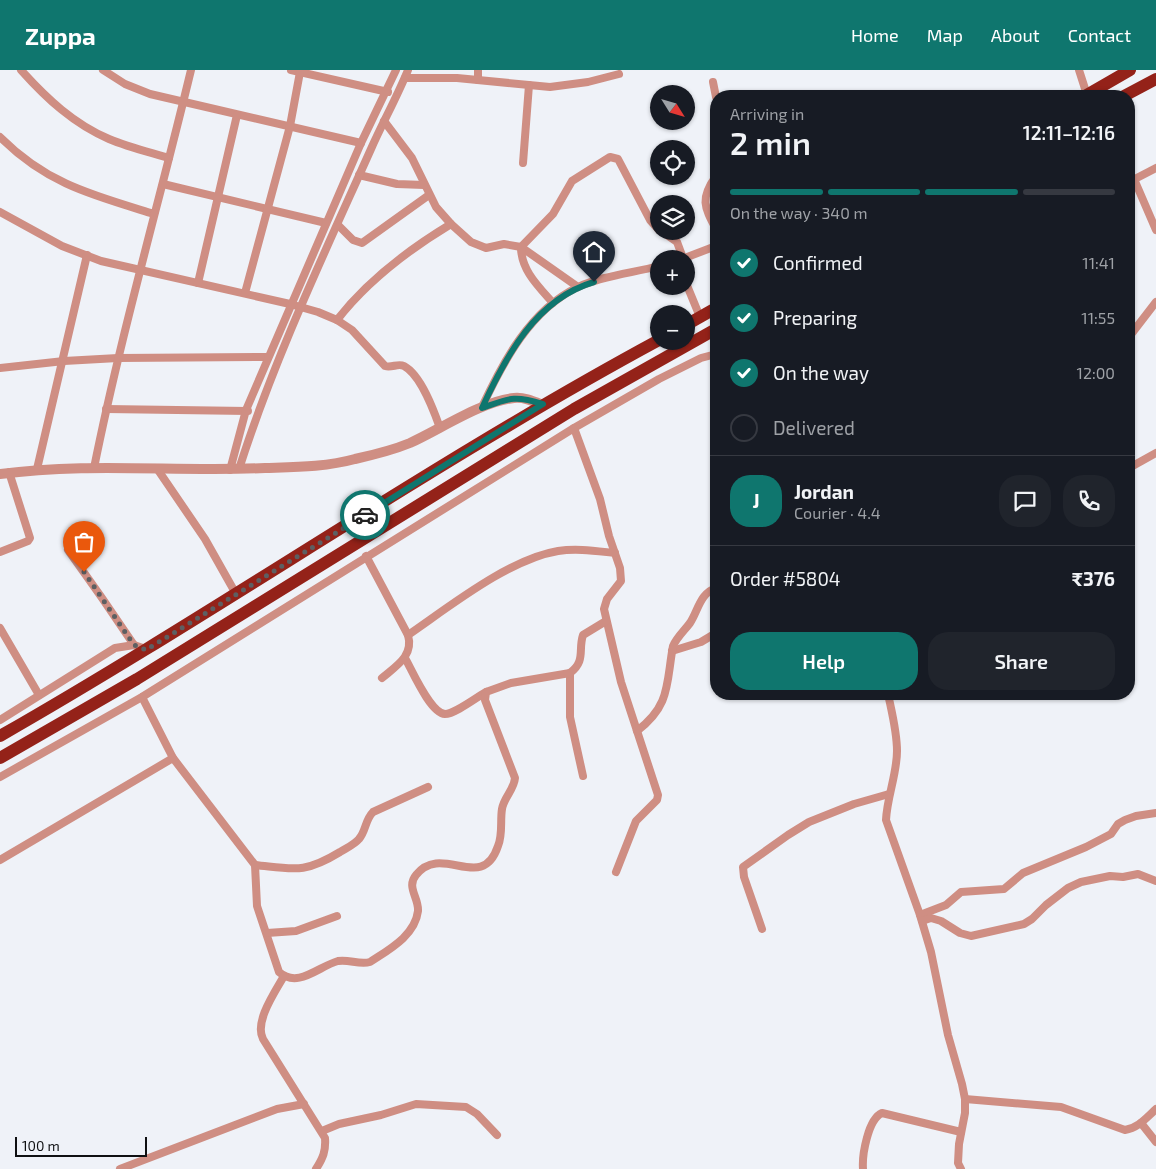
<!DOCTYPE html>
<html lang="en">
<head>
<meta charset="utf-8">
<style>
	:root { --surface:#171b24; --page:#20242c; --text:#f1f3f6; --muted:#9ea1a6; --line:#363941; --accent:#0f766e }
	body { margin:0; font-family:"Exo 2",sans-serif; background:var(--page); color:var(--text); height:100vh; display:flex; flex-direction:column; font-size:19px; white-space:nowrap }
	* { box-sizing:border-box; margin:0 }
	p { font-size:16px; color:var(--muted) }
	.icon { flex:none; width:28px; height:28px; fill:none; stroke:currentColor; stroke-width:2; stroke-linecap:round; stroke-linejoin:round }
	.map { position:relative; flex:1; overflow:hidden }
	.panel { position:absolute; left:710px; top:20px; width:425px; height:610px; display:flex; flex-direction:column; background:var(--surface); border-radius:20px; box-shadow:0 1px 4px #0004 }
	.panel>* { flex:none }
	.needle { width:32px; rotate:127deg }
	.fabs { position:absolute; left:650px; top:15px; display:grid; gap:10px }
	.fabs a { display:grid; place-items:center; width:45px; height:45px; border-radius:50%; background:var(--surface); box-shadow:0 1px 4px #0004; font-size:25px }
	.scale { position:absolute; left:15px; bottom:12px; width:132px; box-sizing:border-box; padding-left:5px; border:2px solid #0f1012; border-top:0; font-size:14px; line-height:18px; white-space:nowrap; color:#0f1012; -webkit-text-stroke:4px #eff2f8; paint-order:stroke }
	.pin { position:absolute; display:grid; place-items:center; width:42px; height:42px; color:#fff; margin:-51px -21px; border-radius:50% 50% 50% 0; rotate:-45deg; box-shadow:0 0 5px #0007 }
	.pin .icon { rotate:45deg }
	.courier { position:absolute; display:grid; place-items:center; width:50px; height:50px; margin:-25px; border:4px solid #0f766e; border-radius:50%; background:#fff; color:#222; box-shadow:0 1px 6px #0007 }
	.overview em { font-style:normal; font-weight:600 }
	.overview div { display:flex; flex-direction:column-reverse }
	.overview { display:flex; align-items:center; justify-content:space-between; height:85px; padding:0 20px }
	h1 { font-size:32px; font-weight:600; line-height:38px }
	.bar { display:grid; grid-template-columns:repeat(4,1fr); gap:8px 5px; align-content:center; height:60px; padding:0 20px }
	.bar i { height:6px; border-radius:4px; background:var(--line) }
	.bar .on { background:var(--accent) }
	.bar p { grid-column:span 4 }
	.line { display:flex; align-items:center; gap:12px; padding:0 20px; border-top:1px solid var(--line) }
	.line div { flex:1 }
	.round { display:grid; place-items:center; flex:none; width:52px; height:52px; border-radius:20px; background:var(--page) }
	ol { padding:0 20px; list-style:none }
	li { display:flex; align-items:center; gap:15px; height:55px }
	li p { margin-inline-start:auto }
	li .icon { padding:5px; border-radius:50%; background:var(--accent); color:#fff; stroke-width:4 }
	li:last-child { color:var(--muted) }
	li i { width:28px; height:28px; border:2px solid var(--line); border-radius:50% }
	.primary-button { display:flex; gap:10px; margin-top:auto; padding:10px 20px }
	.primary-button a { flex:1; height:58px; border-radius:20px; background:var(--accent); color:#fff; font-size:20px; font-weight:600; line-height:58px; text-align:center }
	.primary-button a+a { background:var(--page); color:var(--text) }
	header { display:flex; align-items:center; gap:30px; box-sizing:border-box; height:70px; padding:0 25px; background:var(--accent); color:#fff }
	header strong { font-size:24px }
	nav { display:flex; gap:28px; margin-inline-start:auto; font-size:18px }
	.map>svg:first-child { display:block }
	.lines { fill:none; stroke-linecap:round; stroke-linejoin:round }
	.minor { stroke:#cf8e83; stroke-width:8 }
	.tertiary { stroke:#cf8e83; stroke-width:10 }
	.trunk { stroke:#942219; stroke-width:12 }
	.done { stroke:#5d5f62; stroke-width:5; stroke-dasharray:0 9 }
	.route { stroke:#0f766e; stroke-width:6 }
</style>
</head>
<body>
<header>
<strong>Zuppa</strong>
<nav><a>Home</a><a>Map</a><a>About</a><a>Contact</a></nav>
</header>
<div class="map">
<svg width="1156" height="1099" viewBox="0 0 1156 1099">
	<rect width="100%" height="100%" fill="#eff2f8"/>
	<g class="lines">
		<!-- minor -->
		<g class="minor">
			<path d="M21 0C47 29 74 54 109 69 128 77 149 82 169 88"/>
			<path d="M103 0 125 14 150 24 361 73"/>
			<path d="M291 0 388 22"/>
			<path d="M478 0V10"/>
			<path d="M1079 0 1087 25"/>
			<path d="M405 8H457L550 17 588 12 619 4"/>
			<path d="M713 12 716 27"/>
			<path d="M384 51 412 88 436 137 451 154 471 172 486 178 504 174 521 177 578 217"/>
			<path d="M0 67C47 114 92 125 154 144"/>
			<path d="M523 93 529 15"/>
			<path d="M359 105 397 114 424 115"/>
			<path d="M716 106C700 128 704 137 716 159"/>
			<path d="M1134 109 1156 160"/>
			<path d="M1129 112 1156 98"/>
			<path d="M163 114 326 153"/>
			<path d="M0 142 62 176 101 191 290 234 318 242 337 250 352 260 385 296C392 298 398 293 404 296 421 305 434 341 440 358"/>
			<path d="M338 155 353 170 362 173 429 125"/>
			<path d="M661 161 677 172 683 188"/>
			<path d="M682 189 716 176"/>
			<path d="M198 213 237 45"/>
			<path d="M686 213 700 247"/>
			<path d="M245 223 290 56 300 2"/>
			<path d="M553 233C538 216 521 200 521 177L553 144 572 111 610 87 618 89 650 150 659 160"/>
			<path d="M337 250C368 210 408 180 451 154"/>
			<path d="M1129 267 1156 232"/>
			<path d="M0 298 64 291 118 288 268 287"/>
			<path d="M482 337C503 292 530 240 578 217 602 206 632 203 659 196"/>
			<path d="M106 339 248 341"/>
			<path d="M574 358 600 429 609 466 620 498 621 511 607 529 604 539 621 612 658 725 657 730 636 751 616 802"/>
			<path d="M94 398C121 264 159 133 191 0"/>
			<path d="M1129 398 1156 383"/>
			<path d="M37 399 87 185"/>
			<path d="M239 399C274 289 324 184 371 79 383 52 397 27 408 0"/>
			<path d="M158 400 205 469 236 524"/>
			<path d="M230 400 246 340 361 73 396 0"/>
			<path d="M68 480 102 528 134 575"/>
			<path d="M0 482 28 471 30 468 9 402"/>
			<path d="M366 486 408 565C414 586 396 596 382 608"/>
			<path d="M0 558 39 625"/>
			<path d="M408 565C449 537 509 489 558 481 577 478 596 481 615 483"/>
			<path d="M672 581 701 572 716 563"/>
			<path d="M405 588C412 600 430 643 445 644 455 644 477 627 486 622"/>
			<path d="M570 603V647L583 706"/>
			<path d="M888 624C892 643 897 662 897 681 897 704 887 727 886 750L920 845 931 882 948 965 962 1014 965 1029V1043L959 1074 958 1093 961 1099"/>
			<path d="M142 627 173 688 255 795 257 836 279 902C298 919 319 896 338 891 349 889 359 895 370 892 388 880 415 866 418 841 419 828 406 817 416 805 442 772 482 824 498 776 503 764 500 751 502 739 504 727 514 720 515 708L485 630 486 622 511 613 570 603C586 591 578 580 583 565L606 551"/>
			<path d="M0 650 115 578 134 575 146 579"/>
			<path d="M637 661C671 635 666 614 673 576 677 567 684 561 690 553 698 541 700 523 716 518"/>
			<path d="M0 707 142 627 574 358 659 309 701 288 716 284"/>
			<path d="M0 790 173 688"/>
			<path d="M255 795C294 799 304 804 340 782 346 778 354 775 359 769 366 761 365 750 373 742L428 717"/>
			<path d="M920 845 946 835 961 822 1004 819 1023 803 1086 777 1111 764 1118 754 1125 750 1136 746 1156 743"/>
			<path d="M922 851 931 848 941 851 960 863 971 866 1024 854 1032 849 1046 835 1068 818 1081 812 1110 806 1123 807 1138 804 1156 811"/>
			<path d="M762 859 744 807 743 797 788 765 809 752 854 734 889 724"/>
			<path d="M267 863 296 861 337 846"/>
			<path d="M284 906C275 922 254 952 263 969L325 1068C326 1081 323 1088 316 1099"/>
			<path d="M965 1029 1061 1037 1125 1060C1138 1058 1146 1048 1156 1039"/>
			<path d="M1141 1053 1156 1072"/>
			<path d="M322 1061 339 1054 381 1045 416 1034 466 1037 477 1044 497 1065"/>
			<path d="M120 1099 277 1039 304 1034"/>
			<path d="M863 1099C862 1085 868 1049 882 1043L961 1062"/>
		</g>
		<!-- tertiary -->
		<path class="tertiary" d="M0 404C88 392 177 402 265 398 294 397 326 397 355 389 373 385 393 380 410 373 439 360 482 331 514 328 524 327 533 331 543 335"/>
		<!-- trunk -->
		<g class="trunk">
			<path d="M1085 26 1130 0"/>
			<path d="M1124 26 1156 9"/>
			<path d="M686 255 716 238"/>
			<path d="M0 666C222 539 433 392 659 270"/>
			<path d="M0 688 137 609 574 339 716 259"/>
		</g>
	</g>
	<g class="lines">
		<!-- done -->
		<path class="done" d="M84 502 134 575 146 580 365 445"/>
		<!-- route -->
		<path class="route" d="M365 445 543 334C514 325 510 328 482 338 506 286 536 229 594 212"/>
	</g>
</svg>
<div class="fabs">
<a><svg class="needle" viewBox="-14 -14 28 28"><path d="M0-13l5 13h-10z" fill="#e53935"/><path d="M0 13l5-13h-10z" fill="#9ea1a6"/></svg></a>
<a><svg class="icon" aria-label="locate" viewBox="0 0 24 24"><circle cx="12" cy="12" r="6"/><path d="M12 2v4M12 18v4M2 12h4M18 12h4"/></svg></a>
<a><svg class="icon" aria-label="layers" viewBox="0 0 24 24"><path d="M12 4l9 5-9 5-9-5zM3 14l9 5 9-5"/></svg></a>
<a>+</a>
<a>−</a>
</div>
<div class="scale">100 m</div>
<div class="pin" style="left:84px;top:502px;background:#ea580c"><svg class="icon" aria-label="bag" viewBox="0 0 24 24"><path d="M5 8h14l-1 12H6zM9 8a3 3 0 0 1 6 0"/></svg></div>
<div class="pin" style="left:594px;top:212px;background:#1f2937"><svg class="icon" aria-label="home" viewBox="0 0 24 24"><path d="M3 11l9-7 9 7M6 9v11h12V9"/></svg></div>
<div class="courier" style="left:365px;top:445px"><svg class="icon" aria-label="car" viewBox="0 0 24 24"><path d="M5 17H2v-5l4-1 3-4h7l3 4 3 1v5h-3M9 17h6M6 11h13"/><circle cx="7" cy="17" r="2"/><circle cx="17" cy="17" r="2"/></svg></div>
<section class="panel">
<div class="overview"><div><h1>2 min</h1><p>Arriving in</p></div><em>12:11–12:16</em></div>
<div class="bar"><i class="on"></i><i class="on"></i><i class="on"></i><i></i><p>On the way · 340 m</p></div>
<ol>
<li><svg class="icon" aria-label="check" viewBox="0 0 24 24"><path d="M5 12l5 5 9-10"/></svg>Confirmed<p>11:41</p></li>
<li><svg class="icon" aria-label="check" viewBox="0 0 24 24"><path d="M5 12l5 5 9-10"/></svg>Preparing<p>11:55</p></li>
<li><svg class="icon" aria-label="check" viewBox="0 0 24 24"><path d="M5 12l5 5 9-10"/></svg>On the way<p>12:00</p></li>
<li><i></i>Delivered</li>
</ol>
<div class="line" style="height:90px"><b class="round" style="background:var(--accent);color:#fff">J</b><div><b>Jordan</b><p>Courier · 4.4</p></div><a class="round"><svg class="icon" aria-label="chat" viewBox="0 0 24 24"><path d="M4 5h16v11H9l-5 4z"/></svg></a><a class="round"><svg class="icon" aria-label="phone" viewBox="0 0 24 24"><path d="M5 4h4l2 5-3 2q2 4 5 5l2-3 5 2v4C11 20 4 13 5 4z"/></svg></a></div>
<div class="line" style="height:65px"><div>Order #5804</div><b>₹376</b></div>
<div class="primary-button"><a>Help</a><a>Share</a></div>
</section>
</div>
</body>
</html>
